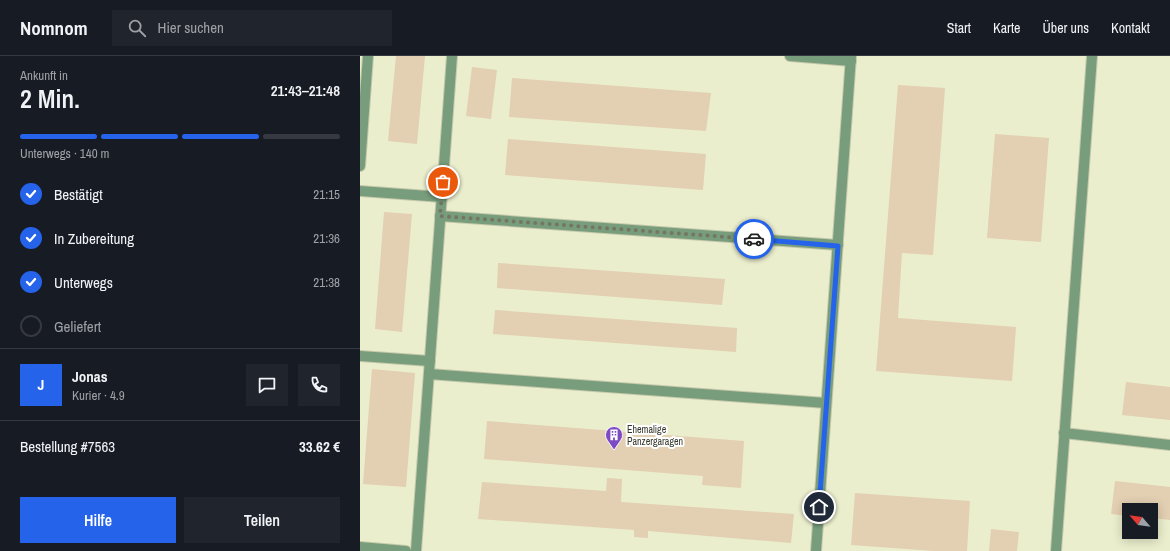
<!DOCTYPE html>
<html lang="de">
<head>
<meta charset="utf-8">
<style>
	:root { --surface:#171b24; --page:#20242c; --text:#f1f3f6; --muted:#9ea1a6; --line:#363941; --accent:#2563eb }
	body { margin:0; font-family:"Archivo Narrow",sans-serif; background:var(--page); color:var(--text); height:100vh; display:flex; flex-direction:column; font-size:15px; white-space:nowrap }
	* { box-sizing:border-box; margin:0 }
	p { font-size:13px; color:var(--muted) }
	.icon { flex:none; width:22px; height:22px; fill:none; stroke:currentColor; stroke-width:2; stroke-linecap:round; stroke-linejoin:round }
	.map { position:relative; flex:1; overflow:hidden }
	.drawer { display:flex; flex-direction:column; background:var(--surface); width:360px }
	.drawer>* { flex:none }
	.needle { width:26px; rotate:298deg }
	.tools { position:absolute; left:762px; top:447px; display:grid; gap:8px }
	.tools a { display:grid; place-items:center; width:36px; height:36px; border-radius:0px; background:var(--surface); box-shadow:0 2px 10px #0003; font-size:20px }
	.pin { position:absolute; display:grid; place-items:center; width:34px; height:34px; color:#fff; margin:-17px; border:2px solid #fff; border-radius:50%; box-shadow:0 1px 4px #0007 }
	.courier { position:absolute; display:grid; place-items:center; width:40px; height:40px; margin:-20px; border:3px solid #2563eb; border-radius:50%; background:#fff; color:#222; box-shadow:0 1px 5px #0007 }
	.summary em { font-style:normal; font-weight:600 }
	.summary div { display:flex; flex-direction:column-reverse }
	.summary { display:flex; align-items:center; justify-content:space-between; height:68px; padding:0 20px }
	h1 { font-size:26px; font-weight:600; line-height:30px }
	.bar { display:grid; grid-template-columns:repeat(4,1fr); gap:6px 4px; align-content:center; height:48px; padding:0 20px }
	.bar i { height:5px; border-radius:3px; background:var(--line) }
	.bar .on { background:var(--accent) }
	.bar p { grid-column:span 4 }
	.line { display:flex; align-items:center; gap:10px; padding:0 20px; border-top:1px solid var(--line) }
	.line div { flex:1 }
	.round { display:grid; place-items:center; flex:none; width:42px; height:42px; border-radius:0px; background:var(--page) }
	ol { padding:0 20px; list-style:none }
	li { display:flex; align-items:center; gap:12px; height:44px }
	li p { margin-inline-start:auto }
	li .icon { padding:4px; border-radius:50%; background:var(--accent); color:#fff; stroke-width:4 }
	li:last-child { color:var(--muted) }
	li i { width:22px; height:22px; border:2px solid var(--line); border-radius:50% }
	.button { display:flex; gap:8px; margin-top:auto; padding:8px 20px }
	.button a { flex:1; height:46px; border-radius:0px; background:var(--accent); color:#fff; font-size:16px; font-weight:600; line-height:46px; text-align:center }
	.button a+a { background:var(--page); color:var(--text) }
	header { display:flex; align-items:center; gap:24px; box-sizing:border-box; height:56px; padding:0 20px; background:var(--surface); border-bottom:1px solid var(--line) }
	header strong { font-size:19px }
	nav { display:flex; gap:22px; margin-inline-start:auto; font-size:14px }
	.search { width:280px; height:36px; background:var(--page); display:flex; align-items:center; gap:10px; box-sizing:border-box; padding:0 14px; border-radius:0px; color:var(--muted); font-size:15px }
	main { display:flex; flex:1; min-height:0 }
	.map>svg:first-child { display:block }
	.building { fill:#e3cfb2 }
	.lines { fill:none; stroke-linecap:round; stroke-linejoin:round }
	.minor-casing { stroke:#c6c9ab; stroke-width:12 }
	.minor { stroke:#779d7c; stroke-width:10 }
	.done { stroke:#747662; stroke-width:4; stroke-dasharray:0 7.2 }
	.route { stroke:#2563eb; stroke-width:5 }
	.labels { text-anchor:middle; stroke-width:4; stroke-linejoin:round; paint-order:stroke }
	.poi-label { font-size:10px; fill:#343629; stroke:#fff; text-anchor:start }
</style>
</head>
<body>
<header>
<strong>Nomnom</strong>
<div class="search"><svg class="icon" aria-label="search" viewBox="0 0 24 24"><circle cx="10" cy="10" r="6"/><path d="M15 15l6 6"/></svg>Hier suchen</div>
<nav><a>Start</a><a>Karte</a><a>Über uns</a><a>Kontakt</a></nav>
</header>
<main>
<section class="drawer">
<div class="summary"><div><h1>2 Min.</h1><p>Ankunft in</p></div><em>21:43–21:48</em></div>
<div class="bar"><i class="on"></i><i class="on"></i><i class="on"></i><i></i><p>Unterwegs · 140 m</p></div>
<ol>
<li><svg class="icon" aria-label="check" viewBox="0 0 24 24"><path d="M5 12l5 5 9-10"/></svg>Bestätigt<p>21:15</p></li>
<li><svg class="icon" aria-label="check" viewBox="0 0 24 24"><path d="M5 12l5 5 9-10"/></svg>In Zubereitung<p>21:36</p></li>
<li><svg class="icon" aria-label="check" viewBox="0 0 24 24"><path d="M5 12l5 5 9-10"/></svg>Unterwegs<p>21:38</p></li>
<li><i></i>Geliefert</li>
</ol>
<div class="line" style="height:72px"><b class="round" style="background:var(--accent);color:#fff">J</b><div><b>Jonas</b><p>Kurier · 4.9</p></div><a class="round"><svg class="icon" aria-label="chat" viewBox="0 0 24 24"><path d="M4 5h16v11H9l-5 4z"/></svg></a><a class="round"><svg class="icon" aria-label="phone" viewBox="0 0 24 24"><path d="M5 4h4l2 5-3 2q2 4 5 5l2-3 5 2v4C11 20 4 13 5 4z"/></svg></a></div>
<div class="line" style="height:52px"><div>Bestellung #7563</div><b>33.62 €</b></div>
<div class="button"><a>Hilfe</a><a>Teilen</a></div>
</section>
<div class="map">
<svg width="810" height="495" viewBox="0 0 810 495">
	<rect width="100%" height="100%" fill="#eaeecc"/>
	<!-- building -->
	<g class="building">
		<path d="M36 0H65L57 88 28 85Z"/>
		<path d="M112 11 137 14 131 63 106 60Z"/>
		<path d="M152 22 351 37 346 75 149 61Z"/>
		<path d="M538 29 585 32 573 199 542 197 538 262 656 271 652 325 516 315Z"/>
		<path d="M635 78 689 82 681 186 627 182Z"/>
		<path d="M148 83 346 98 343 134 145 119Z"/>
		<path d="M24 156 52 158 42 276 15 273Z"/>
		<path d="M138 207 365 223 362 249 137 232Z"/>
		<path d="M135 254 377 272 376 296 133 278Z"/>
		<path d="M12 313 55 317 46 431 3 428Z"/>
		<path d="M766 326 810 331V364L762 359Z"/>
		<path d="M127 365 384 385 381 432 342 429 343 420 124 403Z"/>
		<path d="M247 422 262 423 261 446 434 458 431 487 288 475V482L274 481V474L118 463 122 426 246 435Z"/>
		<path d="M755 425 810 431V464L791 462V454H769V460L751 458Z"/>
		<path d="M495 437 610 445 607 495H574L491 489Z"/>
		<path d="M631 473 659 476 657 495H629Z"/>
	</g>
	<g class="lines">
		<defs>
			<g id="minor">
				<path d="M430 0 491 5"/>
				<path d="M0 110 8 0"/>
				<path d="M0 135 82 141"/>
				<path d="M80 160 478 189"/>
				<path d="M0 300 70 305"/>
				<path d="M69 318 466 347"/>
				<path d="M704 377 810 389"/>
				<path d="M0 491 46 495"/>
				<path d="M56 495 92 0"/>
				<path d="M456 495 491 0"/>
				<path d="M696 495 732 0"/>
			</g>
		</defs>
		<!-- minor casing -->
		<use href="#minor" class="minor-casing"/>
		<!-- minor -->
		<use href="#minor" class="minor"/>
	</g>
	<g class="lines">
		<!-- done -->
		<path class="done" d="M83 126 80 160 394 183"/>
		<!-- route -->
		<path class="route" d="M394 183 478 190 459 451"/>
	</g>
	<!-- icons -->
	<defs>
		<symbol id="building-pin" viewBox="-11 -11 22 30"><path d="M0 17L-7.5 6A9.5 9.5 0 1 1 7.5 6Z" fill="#7c4ac2" stroke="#fff"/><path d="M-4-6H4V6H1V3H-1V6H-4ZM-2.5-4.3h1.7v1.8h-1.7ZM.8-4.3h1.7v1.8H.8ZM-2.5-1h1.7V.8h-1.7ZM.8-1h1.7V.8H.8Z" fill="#fff"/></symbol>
	</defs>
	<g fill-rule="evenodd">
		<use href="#building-pin" x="244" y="369" width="20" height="27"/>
	</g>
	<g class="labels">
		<!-- poi labels -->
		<g class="poi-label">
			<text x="267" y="377">Ehemalige<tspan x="267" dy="12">Panzergaragen</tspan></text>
		</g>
	</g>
</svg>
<div class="tools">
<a><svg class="needle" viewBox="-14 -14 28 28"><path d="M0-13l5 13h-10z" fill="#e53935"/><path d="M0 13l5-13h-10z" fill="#9ea1a6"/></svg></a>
</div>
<div class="pin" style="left:83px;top:126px;background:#ea580c"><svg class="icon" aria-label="bag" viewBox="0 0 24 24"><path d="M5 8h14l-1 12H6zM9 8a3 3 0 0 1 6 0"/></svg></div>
<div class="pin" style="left:459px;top:451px;background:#1f2937"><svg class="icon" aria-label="home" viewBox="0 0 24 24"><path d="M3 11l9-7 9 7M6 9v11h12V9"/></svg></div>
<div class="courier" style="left:394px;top:183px"><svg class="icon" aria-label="car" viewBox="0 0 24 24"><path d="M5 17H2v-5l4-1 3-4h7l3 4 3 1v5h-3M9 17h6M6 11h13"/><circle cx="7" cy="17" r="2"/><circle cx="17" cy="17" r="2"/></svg></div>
</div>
</main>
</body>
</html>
